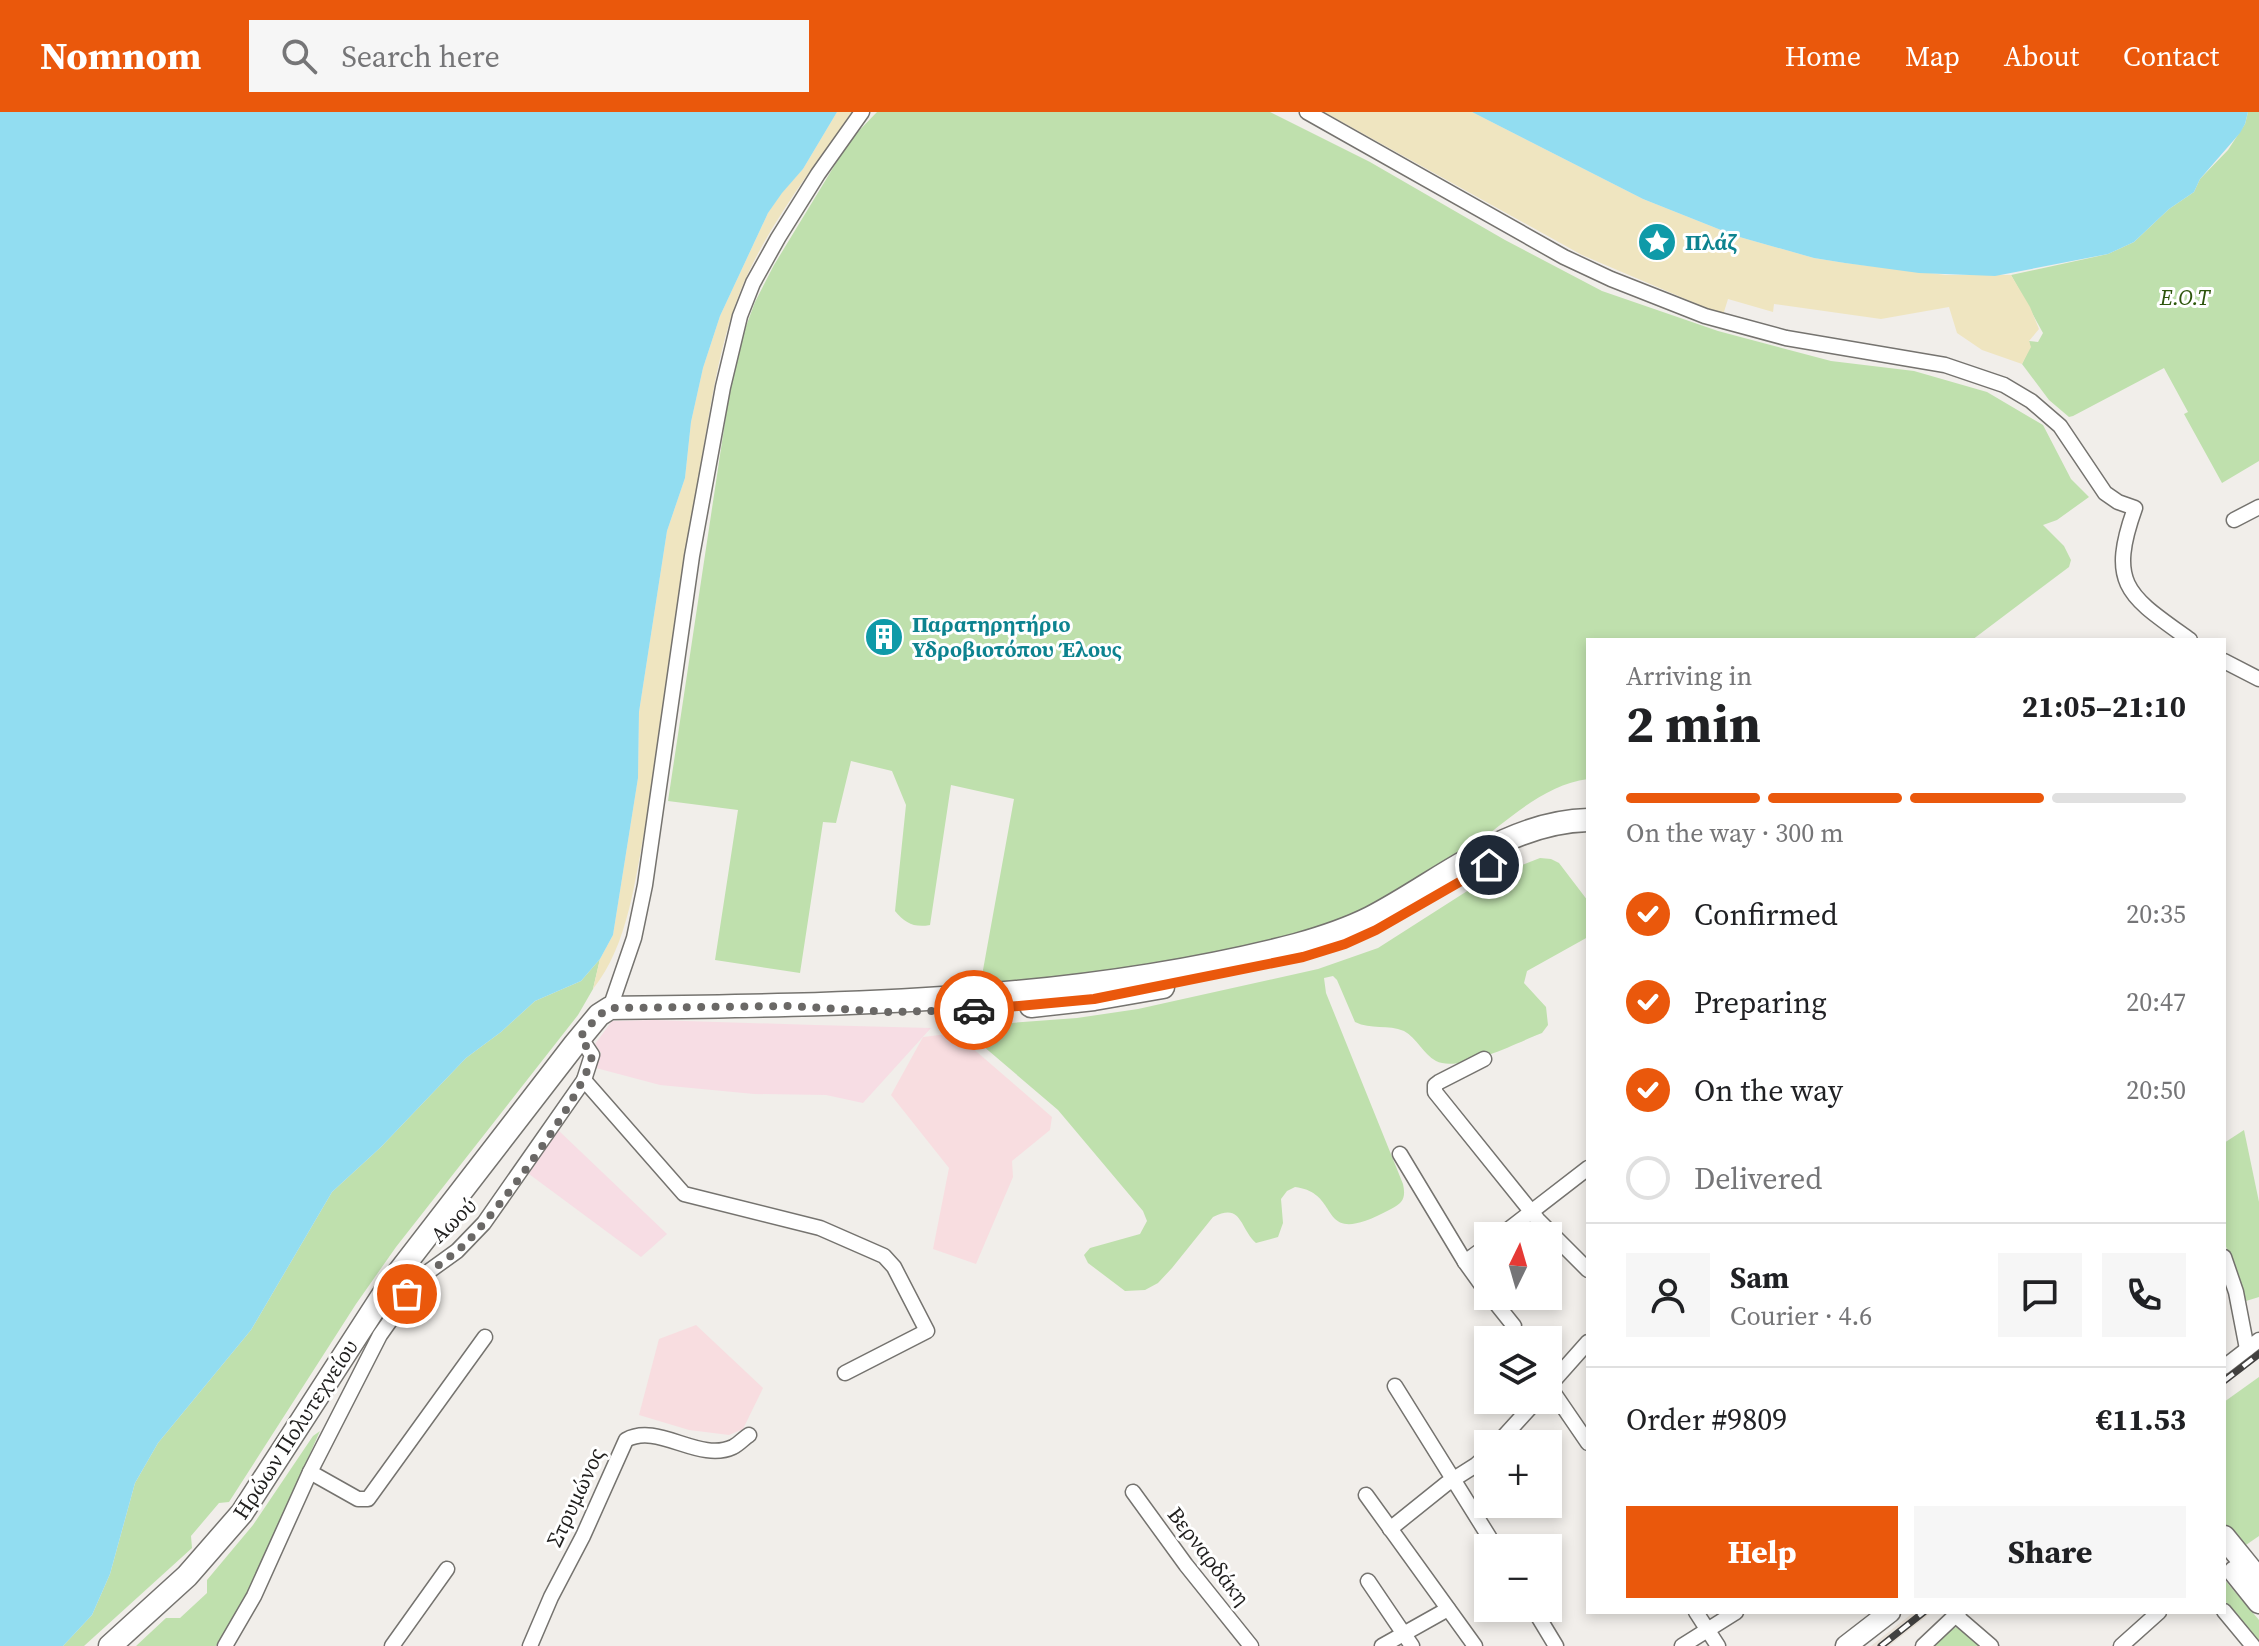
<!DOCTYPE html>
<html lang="en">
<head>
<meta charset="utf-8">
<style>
	:root { --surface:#fff; --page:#f6f6f6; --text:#202124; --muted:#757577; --line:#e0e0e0; --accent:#ea580c }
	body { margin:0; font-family:"Source Serif 4",serif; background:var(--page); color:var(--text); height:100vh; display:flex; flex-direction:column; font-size:30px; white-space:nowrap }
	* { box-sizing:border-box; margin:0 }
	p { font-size:26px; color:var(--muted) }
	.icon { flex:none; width:44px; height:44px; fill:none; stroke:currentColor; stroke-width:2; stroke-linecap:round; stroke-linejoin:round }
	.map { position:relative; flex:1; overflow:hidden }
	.sheet { position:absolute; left:1586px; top:526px; width:640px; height:976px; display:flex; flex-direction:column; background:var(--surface); border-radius:0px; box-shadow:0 4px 12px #0003 }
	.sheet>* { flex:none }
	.needle { width:52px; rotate:5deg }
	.tools { position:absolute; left:1474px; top:1110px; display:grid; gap:16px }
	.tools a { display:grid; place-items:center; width:88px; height:88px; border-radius:0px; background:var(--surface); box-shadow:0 4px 12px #0003; font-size:40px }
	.pin { position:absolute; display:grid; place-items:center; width:68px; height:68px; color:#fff; margin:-34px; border:4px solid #fff; border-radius:50%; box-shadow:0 2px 8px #0007 }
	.courier { position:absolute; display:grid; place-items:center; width:80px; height:80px; margin:-40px; border:6px solid #ea580c; border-radius:50%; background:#fff; color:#222; box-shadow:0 2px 10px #0007 }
	.headline em { font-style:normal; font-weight:700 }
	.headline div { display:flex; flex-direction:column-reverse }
	.headline { display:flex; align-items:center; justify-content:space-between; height:136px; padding:0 40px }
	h1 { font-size:52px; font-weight:700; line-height:60px }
	.bar { display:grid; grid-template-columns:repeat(4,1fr); gap:12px 8px; align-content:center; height:96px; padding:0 40px }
	.bar i { height:10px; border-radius:6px; background:var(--line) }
	.bar .on { background:var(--accent) }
	.bar p { grid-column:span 4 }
	.line { display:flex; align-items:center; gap:20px; padding:0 40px; border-top:2px solid var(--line) }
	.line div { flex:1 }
	.round { display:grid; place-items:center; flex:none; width:84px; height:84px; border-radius:0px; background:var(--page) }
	ol { padding:0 40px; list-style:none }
	li { display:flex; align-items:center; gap:24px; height:88px }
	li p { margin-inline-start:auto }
	li .icon { padding:8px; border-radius:50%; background:var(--accent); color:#fff; stroke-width:4 }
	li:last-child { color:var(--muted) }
	li i { width:44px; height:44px; border:4px solid var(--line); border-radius:50% }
	.primary-button { display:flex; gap:16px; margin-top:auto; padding:16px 40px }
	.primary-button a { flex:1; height:92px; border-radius:0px; background:var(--accent); color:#fff; font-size:32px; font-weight:700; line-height:92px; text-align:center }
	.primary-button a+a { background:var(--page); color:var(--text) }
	header { display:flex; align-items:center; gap:48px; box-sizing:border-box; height:112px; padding:0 40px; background:var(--accent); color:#fff }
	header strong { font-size:38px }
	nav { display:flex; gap:44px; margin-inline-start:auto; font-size:28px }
	.search { width:560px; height:72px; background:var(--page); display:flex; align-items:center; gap:20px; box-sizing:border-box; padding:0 28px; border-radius:0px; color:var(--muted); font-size:30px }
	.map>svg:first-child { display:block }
	.commercial { fill:#f7dde4 }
	.industrial { fill:#f8dde0 }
	.built { fill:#e9e1d7 }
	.green { fill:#bfe0ad }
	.sand { fill:#efe5c0 }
	.water { fill:#92ddf1 }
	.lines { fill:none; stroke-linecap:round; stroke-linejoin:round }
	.street-casing { stroke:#75736f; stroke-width:17 }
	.secondary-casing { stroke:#75736f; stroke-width:23 }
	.primary-casing { stroke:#75736f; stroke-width:25 }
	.street { stroke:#fff; stroke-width:14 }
	.secondary { stroke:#fff; stroke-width:20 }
	.primary { stroke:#fff; stroke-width:22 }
	.rail-casing { stroke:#424140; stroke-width:7 }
	.rail { stroke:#fff; stroke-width:4; stroke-dasharray:12; stroke-linecap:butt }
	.done { stroke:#6a6866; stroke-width:8; stroke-dasharray:0 14.4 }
	.route { stroke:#ea580c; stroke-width:10 }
	.labels { text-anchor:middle; stroke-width:6; stroke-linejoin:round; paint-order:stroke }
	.culture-label { font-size:22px; font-weight:bold; fill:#0d838f; stroke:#fff; text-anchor:start }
	.park-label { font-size:22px; font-style:italic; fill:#2d550c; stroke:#fff }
	.street-label { font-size:22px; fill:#21201f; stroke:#fff }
</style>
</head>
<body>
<header>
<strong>Nomnom</strong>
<div class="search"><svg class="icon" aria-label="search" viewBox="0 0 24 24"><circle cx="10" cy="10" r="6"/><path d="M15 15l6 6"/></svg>Search here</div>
<nav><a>Home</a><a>Map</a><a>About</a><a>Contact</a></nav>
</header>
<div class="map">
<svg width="2259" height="1534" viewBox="0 0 2259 1534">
	<rect width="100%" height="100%" fill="#f1eeea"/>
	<!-- commercial -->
	<g class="commercial">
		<path d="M654 908 815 913 931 916 863 991 826 983 754 982 660 973 596 956 601 941 595 932 612 909Z"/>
		<path d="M558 1018 667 1122 641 1145 529 1062Z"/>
	</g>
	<!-- industrial -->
	<g class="industrial">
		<path d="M955 921 1052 1005 1050 1018 1012 1049 1013 1065 976 1152 933 1137 949 1056 891 983 923 925Z"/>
		<path d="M696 1213 763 1276 743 1317 729 1323 689 1318 639 1303 659 1227Z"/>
	</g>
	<!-- built -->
	<path class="built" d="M1914 1500H1932L1889 1534H1871Z"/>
	<!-- green -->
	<g class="green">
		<path d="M877 0H1270L1370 50 1505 128 1602 179 1718 219 1831 249 1914 259 1987 280 2043 313 2071 367 2089 385 2057 408 2043 413 2064 434 2071 448 2069 455 1972 528H1588V667C1542 673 1505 711 1469 737 1444 755 1414 774 1386 788 1340 812 1293 824 1243 835 1156 856 1067 867 979 880L1014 687 951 673 930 813C914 816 905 811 895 799L906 693 892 659 851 649 836 711 823 710 800 861 715 848 738 698 668 689 731 270 738 236 755 190 774 153 850 28Z"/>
		<path d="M2248 0H2259V349L2222 371 2184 302 2188 300 2164 256 2073 304 2069 305 2049 288 2022 252 2030 235 2029 229 2038 230 2043 221 2011 163 2108 142 2134 130 2169 97 2194 80 2200 67 2228 38 2245 12Z"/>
		<path d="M1540 746 1551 747 1559 751 1588 789V825L1527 859 1524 871 1546 895 1548 913 1542 921C1518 930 1459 961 1436 949 1423 942 1417 926 1404 919 1388 912 1371 918 1355 910L1337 868 1333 864 1324 866 1326 881 1403 1072C1406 1086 1403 1091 1391 1097 1313 1139 1345 1081 1295 1075L1287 1079 1281 1087 1283 1111 1278 1125 1256 1131C1239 1115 1242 1090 1213 1105L1172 1156 1158 1171 1145 1178 1125 1179 1088 1151 1084 1143 1090 1136 1140 1122 1147 1109 1143 1099 1058 998 976 928 977 917 983 913 1077 906 1138 897 1318 857 1378 836 1486 767Z"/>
		<path d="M600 847 593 877 578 903 396 1135 356 1192 229 1390 219 1391 191 1424 192 1436 84 1534H63L92 1503 110 1462 135 1371 158 1331 251 1218 332 1080 381 1035 466 946 501 920 535 889 581 869Z"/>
		<path d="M2244 1018 2259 1090V1185L2246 1189 2224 1129V1031Z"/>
		<path d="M2259 1265V1424L2243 1435 2224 1411V1290Z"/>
		<path d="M320 1319 252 1473 216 1534H136L166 1506H180L207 1481V1468L253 1413 313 1324Z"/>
		<path d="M2224 1467 2259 1508V1530L2224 1488Z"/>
		<path d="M1956 1515 1982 1534H1929Z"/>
	</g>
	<!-- sand -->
	<g class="sand">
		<path d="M837 0H853C813 55 765 117 740 180 717 239 709 306 698 369 679 482 662 597 646 711 635 766 629 832 593 877L600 847 613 823 638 666 639 600 667 419 685 366 691 310 703 256 720 204 768 101 782 80 803 57Z"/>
		<path d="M1324 0H1472L1643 87 1736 124 1814 146 1845 151 1946 163H2011L2030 195 2039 217 2029 229 2031 235 2022 252 1982 238 1957 221 1949 195 1881 207 1774 192 1773 200 1728 187 1723 203 1582 143Z"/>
	</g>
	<!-- water -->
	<g class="water">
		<path d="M0 0H837L803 57 782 81 768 101 720 204 703 256 691 310 685 366 667 419 639 600 638 666 613 823 600 847 581 869 535 889 501 920 466 946 381 1035 332 1080 251 1218 158 1331 135 1371 110 1462 92 1503 63 1534H0Z"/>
		<path d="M1472 0H2248L2245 12 2240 21 2200 67 2194 80 2169 97 2134 130 2108 142 1995 164 1919 161 1845 151 1814 146 1736 124 1643 87Z"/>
	</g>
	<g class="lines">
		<defs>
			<g id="street">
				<path d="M1307 0 1564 145 1611 167 1705 204 1786 226 1945 253 2004 273 2031 289 2060 314 2105 381 2118 390 2135 396C2107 474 2129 484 2190 528"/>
				<path d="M2234 408 2259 395"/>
				<path d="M2224 549 2259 567"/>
				<path d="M610 896 634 826 645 773 692 444 723 275 740 204 753 171 778 126 818 62 862 0"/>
				<path d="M1484 947 1439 970 1435 973V980L1538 1108 1588 1158"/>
				<path d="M584 968 684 1082 820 1116 884 1144 894 1155 927 1219 845 1261"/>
				<path d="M1400 1042 1465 1150 1488 1182"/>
				<path d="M1500 1124 1588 1056"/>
				<path d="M2224 1145 2236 1180 2247 1237"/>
				<path d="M1465 1150 1488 1133"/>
				<path d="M1490 1184 1514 1214"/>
				<path d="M2224 1255 2259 1228"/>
				<path d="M1395 1274 1496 1436"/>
				<path d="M1549 1274 1588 1331"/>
				<path d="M1548 1275 1588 1230"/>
				<path d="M1497 1332 1537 1288"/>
				<path d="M310 1360 358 1387H368L485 1225"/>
				<path d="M1133 1380 1186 1453 1251 1534"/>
				<path d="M1366 1383 1475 1534"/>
				<path d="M1390 1417 1446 1372 1476 1353 1488 1342"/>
				<path d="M1368 1469 1412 1534"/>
				<path d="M1533 1496 1556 1534"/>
				<path d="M2224 1499 2253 1534"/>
				<path d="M1696 1500 1718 1534"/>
				<path d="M1955 1503 1991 1534"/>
				<path d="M225 1534 254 1484 310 1360 380 1223 421 1165 457 1139 484 1111 584 968 592 943 580 925"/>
				<path d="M392 1534 447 1457"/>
				<path d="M530 1534 551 1485 583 1424 626 1328C658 1310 699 1351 733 1335 739 1332 744 1326 749 1323"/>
				<path d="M1382 1534 1448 1497"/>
				<path d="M1682 1534 1736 1500"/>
				<path d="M1923 1534 1959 1500"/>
				<path d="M2121 1534 2159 1500"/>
			</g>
			<path id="secondary" d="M1846 1534 1890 1500"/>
			<g id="primary">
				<path d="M1031 894 1094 887 1163 875"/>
				<path d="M2224 1425 2259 1468"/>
				<path d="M2235 1460 2259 1490"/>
				<path d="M110 1534 187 1464 242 1401 392 1169 575 932 599 903 610 896C840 893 1072 891 1296 833 1321 826 1346 818 1370 806 1440 770 1505 710 1588 708"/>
			</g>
		</defs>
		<!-- street casing -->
		<use href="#street" class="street-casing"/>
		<!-- secondary casing -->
		<use href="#secondary" class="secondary-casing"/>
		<!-- primary casing -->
		<use href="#primary" class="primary-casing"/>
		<!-- street -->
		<use href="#street" class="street"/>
		<!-- secondary -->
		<use href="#secondary" class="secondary"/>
		<!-- primary -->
		<use href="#primary" class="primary"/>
		<defs>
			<g id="rail">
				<path d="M2224 1269 2259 1242"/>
				<path d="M1881 1534 1924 1500"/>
			</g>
		</defs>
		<!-- rail casing -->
		<use href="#rail" class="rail-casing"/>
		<!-- rail -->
		<use href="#rail" class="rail"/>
	</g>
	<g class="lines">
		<!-- done -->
		<path class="done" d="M407 1182C424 1160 448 1149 467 1130 497 1100 586 981 592 943L580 925 599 903 610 896 790 894 889 900 974 898"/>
		<!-- route -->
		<path class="route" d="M974 898 1094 887 1303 845 1345 832 1376 818 1489 753"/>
	</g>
	<!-- icons -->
	<defs>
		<symbol id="sight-disc" viewBox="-11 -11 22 22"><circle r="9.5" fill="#0f9aa8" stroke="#fff"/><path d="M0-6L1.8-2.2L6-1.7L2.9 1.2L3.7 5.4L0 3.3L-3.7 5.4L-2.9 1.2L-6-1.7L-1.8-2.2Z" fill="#fff"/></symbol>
		<symbol id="building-disc" viewBox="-11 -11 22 22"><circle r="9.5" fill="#0f9aa8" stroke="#fff"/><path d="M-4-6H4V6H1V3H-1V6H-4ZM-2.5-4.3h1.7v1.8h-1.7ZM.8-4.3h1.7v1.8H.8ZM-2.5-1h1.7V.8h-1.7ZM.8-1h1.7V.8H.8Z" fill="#fff"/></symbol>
	</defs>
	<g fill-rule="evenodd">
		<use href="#sight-disc" x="1635" y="108" width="44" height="44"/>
		<use href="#building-disc" x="862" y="503" width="44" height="44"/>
	</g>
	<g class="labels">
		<!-- culture labels -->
		<g class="culture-label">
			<text x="1685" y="138">Πλάζ</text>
			<text x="912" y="520">Παρατηρητήριο<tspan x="912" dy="25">Υδροβιοτόπου Έλους</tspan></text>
		</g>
		<!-- park labels -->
		<g class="park-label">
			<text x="2185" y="193">E.O.T</text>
		</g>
		<!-- street labels -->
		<g class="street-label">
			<text transform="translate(453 1108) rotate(-44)" y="8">Αωού</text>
			<text transform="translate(295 1317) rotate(-57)" y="8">Ηρώων Πολυτεχνείου</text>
			<text transform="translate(575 1385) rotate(-65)" y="8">Στρυμώνος</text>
			<text transform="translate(1209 1444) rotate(52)" y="8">Βερναρδάκη</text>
		</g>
	</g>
</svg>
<div class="tools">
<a><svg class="needle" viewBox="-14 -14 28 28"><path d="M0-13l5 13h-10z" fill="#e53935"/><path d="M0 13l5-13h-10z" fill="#757577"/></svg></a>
<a><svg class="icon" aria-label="layers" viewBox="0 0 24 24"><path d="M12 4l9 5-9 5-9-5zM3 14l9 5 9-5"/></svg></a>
<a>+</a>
<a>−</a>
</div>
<div class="pin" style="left:407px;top:1182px;background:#ea580c"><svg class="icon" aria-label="bag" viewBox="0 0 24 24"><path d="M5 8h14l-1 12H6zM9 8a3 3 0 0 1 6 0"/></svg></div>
<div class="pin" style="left:1489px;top:753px;background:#1f2937"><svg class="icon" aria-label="home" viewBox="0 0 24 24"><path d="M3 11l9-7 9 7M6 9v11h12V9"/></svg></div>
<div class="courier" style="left:974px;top:898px"><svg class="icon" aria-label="car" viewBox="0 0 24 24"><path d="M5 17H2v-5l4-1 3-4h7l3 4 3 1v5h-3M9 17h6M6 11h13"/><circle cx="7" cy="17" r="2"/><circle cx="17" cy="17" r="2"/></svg></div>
<section class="sheet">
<div class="headline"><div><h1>2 min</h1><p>Arriving in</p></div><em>21:05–21:10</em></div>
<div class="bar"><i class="on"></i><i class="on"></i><i class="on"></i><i></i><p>On the way · 300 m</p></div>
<ol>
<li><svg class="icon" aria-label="check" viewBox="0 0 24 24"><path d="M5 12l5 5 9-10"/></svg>Confirmed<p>20:35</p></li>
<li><svg class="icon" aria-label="check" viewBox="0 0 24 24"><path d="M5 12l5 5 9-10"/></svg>Preparing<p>20:47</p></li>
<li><svg class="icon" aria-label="check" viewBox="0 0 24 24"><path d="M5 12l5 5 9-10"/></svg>On the way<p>20:50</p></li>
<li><i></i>Delivered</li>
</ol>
<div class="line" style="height:144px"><a class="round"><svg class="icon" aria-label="person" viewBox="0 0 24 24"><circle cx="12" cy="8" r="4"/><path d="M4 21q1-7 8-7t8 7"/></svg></a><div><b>Sam</b><p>Courier · 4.6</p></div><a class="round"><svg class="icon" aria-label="chat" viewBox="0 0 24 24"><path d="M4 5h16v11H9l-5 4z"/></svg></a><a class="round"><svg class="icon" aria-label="phone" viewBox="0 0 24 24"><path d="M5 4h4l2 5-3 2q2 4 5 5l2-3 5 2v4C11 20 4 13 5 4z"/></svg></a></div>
<div class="line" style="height:104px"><div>Order #9809</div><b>€11.53</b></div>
<div class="primary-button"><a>Help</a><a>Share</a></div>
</section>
</div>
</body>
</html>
